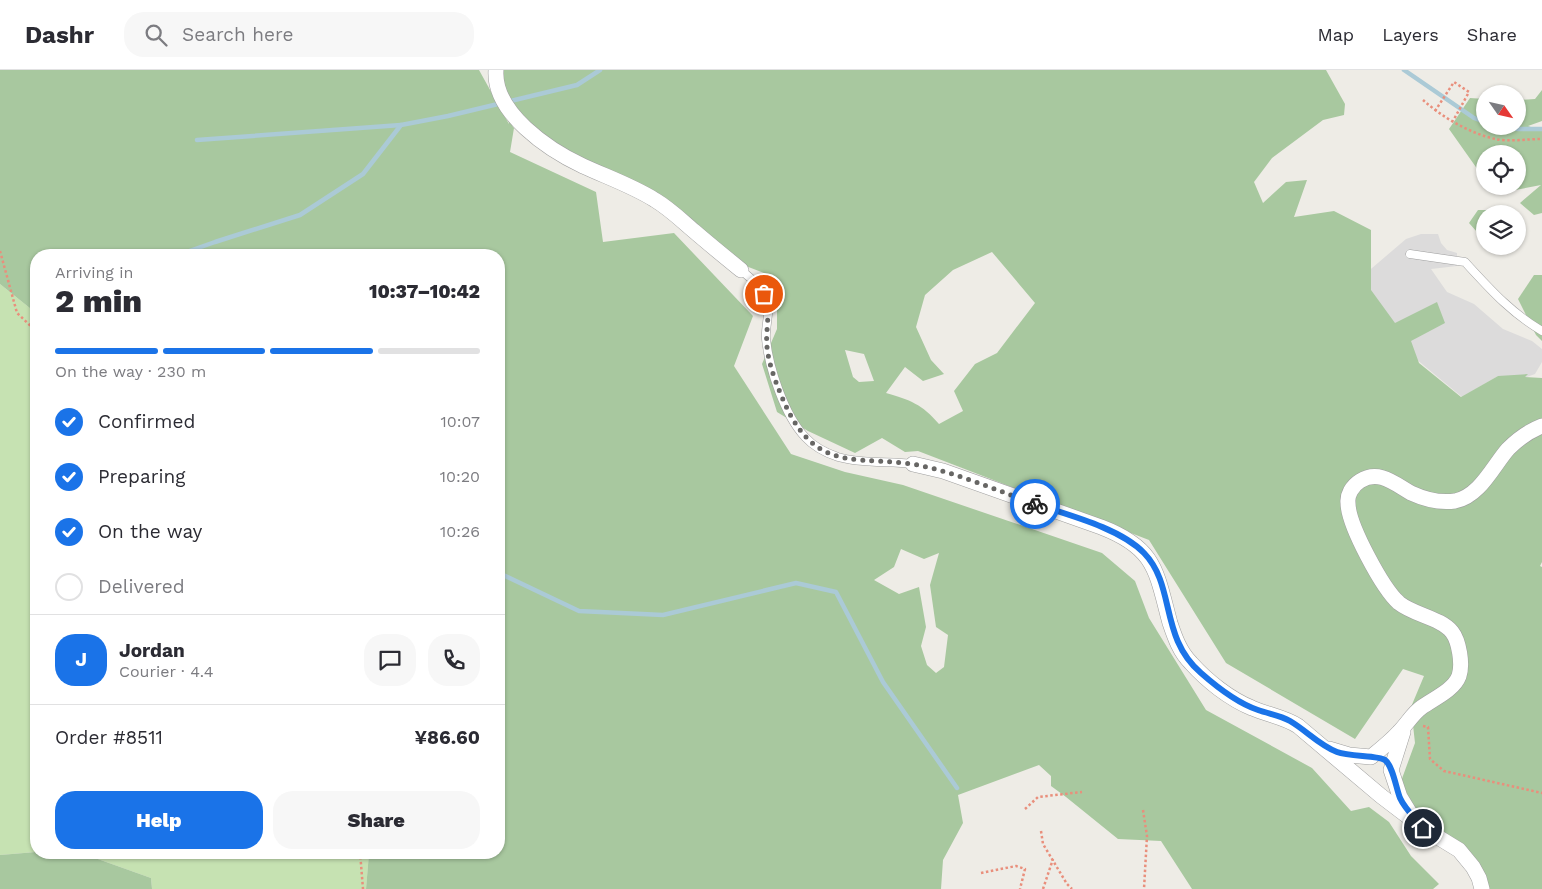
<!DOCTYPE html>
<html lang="en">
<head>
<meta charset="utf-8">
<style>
	:root { --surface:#fff; --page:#f7f7f7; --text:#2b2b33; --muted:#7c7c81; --line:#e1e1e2; --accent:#1a73e8 }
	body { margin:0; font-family:"Work Sans",sans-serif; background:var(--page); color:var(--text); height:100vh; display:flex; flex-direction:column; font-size:19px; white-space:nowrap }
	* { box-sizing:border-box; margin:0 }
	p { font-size:16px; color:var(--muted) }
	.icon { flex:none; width:28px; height:28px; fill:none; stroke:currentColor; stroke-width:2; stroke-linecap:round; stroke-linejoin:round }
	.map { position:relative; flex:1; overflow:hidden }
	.details { position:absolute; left:30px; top:179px; width:475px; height:610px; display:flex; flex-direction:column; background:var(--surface); border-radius:20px; box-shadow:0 1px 4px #0004 }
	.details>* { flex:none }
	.needle { width:32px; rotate:124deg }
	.controls { position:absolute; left:1476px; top:15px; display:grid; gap:10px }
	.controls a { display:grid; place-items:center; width:50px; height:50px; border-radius:50%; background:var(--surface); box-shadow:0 1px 4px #0004; font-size:25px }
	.pin { position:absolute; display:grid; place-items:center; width:42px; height:42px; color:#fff; margin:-21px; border:2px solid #fff; border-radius:50%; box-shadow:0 1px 5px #0007 }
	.courier { position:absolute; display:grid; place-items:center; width:50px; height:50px; margin:-25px; border:4px solid #1a73e8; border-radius:50%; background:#fff; color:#222; box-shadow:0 1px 6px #0007 }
	.overview em { font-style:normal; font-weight:800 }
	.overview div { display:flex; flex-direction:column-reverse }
	.overview { display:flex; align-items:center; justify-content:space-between; height:85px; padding:0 25px }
	h1 { font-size:32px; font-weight:800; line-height:38px }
	.bar { display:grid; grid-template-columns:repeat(4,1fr); gap:8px 5px; align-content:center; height:60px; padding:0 25px }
	.bar i { height:6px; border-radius:4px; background:var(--line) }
	.bar .selected { background:var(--accent) }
	.bar p { grid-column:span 4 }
	.line { display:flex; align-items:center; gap:12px; padding:0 25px; border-top:1px solid var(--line) }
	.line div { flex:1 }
	.round { display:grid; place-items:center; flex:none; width:52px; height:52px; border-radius:20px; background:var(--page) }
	ol { padding:0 25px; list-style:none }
	li { display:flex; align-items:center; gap:15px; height:55px }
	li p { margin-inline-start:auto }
	li .icon { padding:5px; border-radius:50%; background:var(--accent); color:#fff; stroke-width:4 }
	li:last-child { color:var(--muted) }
	li i { width:28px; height:28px; border:2px solid var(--line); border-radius:50% }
	.button { display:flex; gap:10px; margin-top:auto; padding:10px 25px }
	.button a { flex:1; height:58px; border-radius:20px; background:var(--accent); color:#fff; font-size:20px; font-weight:800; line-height:58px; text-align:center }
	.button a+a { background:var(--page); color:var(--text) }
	header { display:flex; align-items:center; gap:30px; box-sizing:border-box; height:70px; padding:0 25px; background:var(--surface); border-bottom:1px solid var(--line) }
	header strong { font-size:24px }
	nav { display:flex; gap:28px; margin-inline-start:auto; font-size:18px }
	.search { width:350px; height:45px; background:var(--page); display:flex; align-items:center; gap:12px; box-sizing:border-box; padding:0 18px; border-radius:20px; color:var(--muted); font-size:19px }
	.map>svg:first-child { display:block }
	.residential { fill:#dcdbdb }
	.grass { fill:#c6e2b2 }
	.forest { fill:#a8c89f; fill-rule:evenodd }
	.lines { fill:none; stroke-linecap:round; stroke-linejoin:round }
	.stream { stroke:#abcad6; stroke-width:4.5 }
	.lane-casing { stroke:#9f9f9f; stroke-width:9 }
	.street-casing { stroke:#9f9f9f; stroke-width:16 }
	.path { stroke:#e98f7c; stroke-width:2.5; stroke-dasharray:2.5 2.5; stroke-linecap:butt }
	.lane { stroke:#fff; stroke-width:8 }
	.street { stroke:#fff; stroke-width:15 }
	.done { stroke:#676664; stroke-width:5; stroke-dasharray:0 9 }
	.route { stroke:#1a73e8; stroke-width:6 }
</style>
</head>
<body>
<header>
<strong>Dashr</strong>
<div class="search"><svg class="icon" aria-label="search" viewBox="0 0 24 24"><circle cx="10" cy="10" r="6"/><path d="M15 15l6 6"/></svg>Search here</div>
<nav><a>Map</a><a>Layers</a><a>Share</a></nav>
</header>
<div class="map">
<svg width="1542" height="819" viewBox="0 0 1542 819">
	<rect width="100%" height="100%" fill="#eeece6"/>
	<!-- residential -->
	<path class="residential" d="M1421 164H1438L1441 173 1447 180 1457 183V196L1431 199 1447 222 1474 234 1503 259 1532 271 1542 279V292L1535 304 1524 308 1498 306 1462 327 1410 284 1358 210 1406 169Z"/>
	<!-- grass -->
	<g class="grass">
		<path d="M0 214 36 243V782L0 785Z"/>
		<path d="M81 783H369L366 819H152L151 808Z"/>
	</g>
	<!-- forest -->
	<g class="forest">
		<path d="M0 0H479L509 54 501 0H1326L1345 34 1344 45 1323 50 1272 88 1254 112 1263 133 1286 112 1307 110 1294 147 1334 141 1371 160V220L1395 253 1437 232 1445 253 1411 271 1419 293 1461 327 1498 306 1528 304 1525 307 1542 308V492L1540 496 1542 497V819H1486L1423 751 1400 714 1415 673 1411 637 1424 606 1403 599 1355 669 1226 593 1149 470 918 381 905 382 882 368 855 383 808 361 777 342 762 294 777 259V208L707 181 654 133 512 56 514 58 510 82 596 122 603 172 674 163 753 246 734 296 791 384 845 402 903 415 1102 483 1135 511 1149 548 1206 640 1312 698 1351 741 1369 737 1389 752 1411 786 1439 814 1433 819H1192L1161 771 1118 769 1066 727 1051 716V706L1039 695 958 725 963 753 943 790 941 819H366L369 783 499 782V185H36V243L0 214ZM992 182 1035 233 997 283 975 294 954 321 963 341 939 354C922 334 910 330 886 323L905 297 923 311 944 304 931 290 916 257 925 225 953 200ZM845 280 864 284 874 311 859 312 853 307ZM901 479 924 489 939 483 930 515 936 557 948 565 944 597 936 603 927 595 921 576 926 557 919 517 899 524 874 510 894 497Z"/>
		<path d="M1542 20V51L1528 56 1542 61V143L1534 145 1520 133 1541 115 1505 122 1498 116H1518V84H1485V106L1478 100 1449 59 1470 28 1485 29V56H1518V30L1535 29Z"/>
		<path d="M1478 140H1516V144H1485V171L1469 153Z"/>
		<path d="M1534 205H1542V271L1536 265 1518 229Z"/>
		<path d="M36 782 81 783 151 808 152 819H0V785Z"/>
	</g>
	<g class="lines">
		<!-- stream -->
		<g class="stream">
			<path d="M1404 0 1474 48 1485 52"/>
			<path d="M1503 56 1518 59H1542"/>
			<path d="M197 70 401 55"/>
			<path d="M178 185 215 172 300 145 363 104 401 55 448 46 577 15 600 0"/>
			<path d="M499 503 579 541 663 545 796 513 836 522 883 612 957 718"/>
		</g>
		<defs>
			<g id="lane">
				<path d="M1410 184 1465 192C1490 219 1510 242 1542 261"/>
				<path d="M741 200C750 208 765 219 768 231 770 243 765 257 766 269 769 299 785 346 805 367 814 377 826 383 838 387 862 394 888 391 913 394"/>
			</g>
			<g id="street">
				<path d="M496 0C493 43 549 80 583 96 607 107 633 116 655 130 670 139 681 150 694 161 709 174 725 187 741 200"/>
				<path d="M913 394 943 401 1101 457C1156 478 1156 501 1170 553 1175 568 1180 582 1191 593 1207 611 1230 629 1252 638 1268 645 1284 647 1298 656L1381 726 1423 758 1459 780 1473 797 1479 808 1482 819"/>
				<path d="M1403 662 1391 700 1400 727 1411 745"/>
				<path d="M1329 679 1349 685 1371 687C1381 679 1391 671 1399 662 1407 654 1413 643 1422 637 1433 629 1454 620 1459 606 1463 594 1459 571 1452 562 1441 548 1414 545 1399 533 1383 519 1348 455 1348 433 1347 425 1352 416 1360 411 1379 399 1395 414 1411 423 1424 429 1441 433 1455 431 1480 426 1493 396 1508 379 1518 369 1529 361 1542 356"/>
			</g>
		</defs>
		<!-- lane casing -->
		<use href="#lane" class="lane-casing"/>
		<!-- street casing -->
		<use href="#street" class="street-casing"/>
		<!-- path -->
		<g class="path">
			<path d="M1423 30C1442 47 1469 63 1495 69 1508 72 1528 69 1542 69"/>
			<path d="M1435 41 1454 12 1469 22 1453 51"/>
			<path d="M0 181 17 243 36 261"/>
			<path d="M1423 656 1428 657 1430 689 1444 701 1542 723"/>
			<path d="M1025 739 1038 727 1082 722"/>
			<path d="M1143 740 1147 766 1144 819"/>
			<path d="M1041 761 1043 774 1067 814 1072 819"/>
			<path d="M360 782 363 819"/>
			<path d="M981 803 1016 796 1025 799 1020 819"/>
			<path d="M1043 819 1053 789"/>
		</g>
		<!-- lane -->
		<use href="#lane" class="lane"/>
		<!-- street -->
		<use href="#street" class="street"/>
	</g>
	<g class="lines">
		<!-- done -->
		<path class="done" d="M764 224C772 236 765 261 767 277 769 296 777 316 785 334 819 409 864 382 927 397 964 406 999 421 1035 434"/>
		<!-- route -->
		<path class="route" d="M1035 434C1068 445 1120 458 1144 483 1176 516 1159 567 1201 603 1218 618 1237 633 1258 640 1269 644 1280 645 1290 651 1307 661 1319 675 1337 682 1350 687 1378 685 1385 690 1393 696 1396 718 1400 728 1405 739 1415 748 1423 758"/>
	</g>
</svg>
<div class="controls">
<a><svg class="needle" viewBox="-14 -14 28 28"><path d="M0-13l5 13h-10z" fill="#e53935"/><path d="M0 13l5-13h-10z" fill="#7c7c81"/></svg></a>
<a><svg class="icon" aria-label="locate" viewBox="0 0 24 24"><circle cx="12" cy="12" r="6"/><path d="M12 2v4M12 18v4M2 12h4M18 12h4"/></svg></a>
<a><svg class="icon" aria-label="layers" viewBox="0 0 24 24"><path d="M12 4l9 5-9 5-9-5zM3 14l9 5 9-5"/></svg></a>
</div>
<div class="pin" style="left:764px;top:224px;background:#ea580c"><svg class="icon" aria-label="bag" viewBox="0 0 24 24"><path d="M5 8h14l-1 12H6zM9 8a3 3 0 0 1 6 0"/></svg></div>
<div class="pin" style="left:1423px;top:758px;background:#1f2937"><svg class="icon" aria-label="home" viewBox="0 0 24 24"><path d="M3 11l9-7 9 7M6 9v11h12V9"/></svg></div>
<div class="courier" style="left:1035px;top:434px"><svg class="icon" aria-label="bike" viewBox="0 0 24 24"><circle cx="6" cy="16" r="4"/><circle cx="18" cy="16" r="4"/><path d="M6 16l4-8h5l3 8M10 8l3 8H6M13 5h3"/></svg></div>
<section class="details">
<div class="overview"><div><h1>2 min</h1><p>Arriving in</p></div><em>10:37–10:42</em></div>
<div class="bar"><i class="selected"></i><i class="selected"></i><i class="selected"></i><i></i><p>On the way · 230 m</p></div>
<ol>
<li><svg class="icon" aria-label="check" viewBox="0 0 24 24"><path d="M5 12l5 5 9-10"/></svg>Confirmed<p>10:07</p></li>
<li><svg class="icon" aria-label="check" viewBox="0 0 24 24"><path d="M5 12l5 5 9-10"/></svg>Preparing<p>10:20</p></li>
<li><svg class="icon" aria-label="check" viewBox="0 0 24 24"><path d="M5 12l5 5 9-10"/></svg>On the way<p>10:26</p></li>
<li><i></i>Delivered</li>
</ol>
<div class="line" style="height:90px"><b class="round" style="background:var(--accent);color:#fff">J</b><div><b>Jordan</b><p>Courier · 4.4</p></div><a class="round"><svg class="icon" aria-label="chat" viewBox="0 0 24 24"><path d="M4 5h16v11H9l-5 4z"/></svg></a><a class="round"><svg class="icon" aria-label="phone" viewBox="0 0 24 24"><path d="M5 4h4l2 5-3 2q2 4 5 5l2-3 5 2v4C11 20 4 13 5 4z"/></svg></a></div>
<div class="line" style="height:65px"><div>Order #8511</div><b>¥86.60</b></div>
<div class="button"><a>Help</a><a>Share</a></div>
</section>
</div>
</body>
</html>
